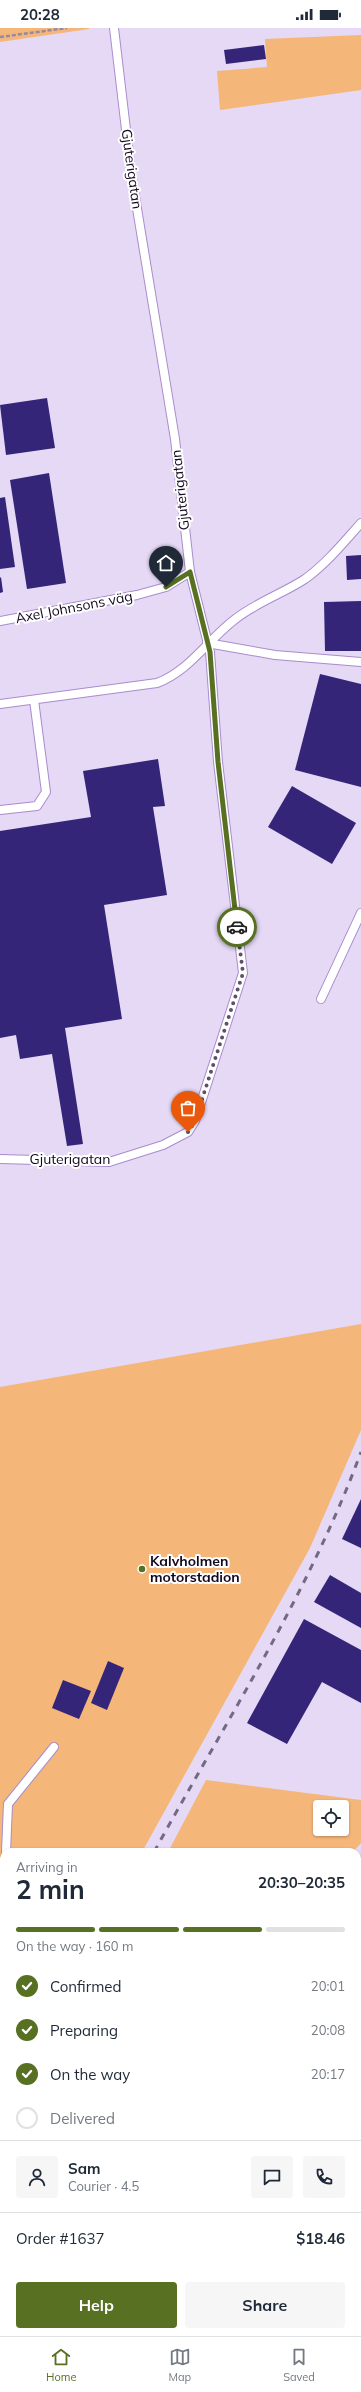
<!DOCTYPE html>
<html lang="en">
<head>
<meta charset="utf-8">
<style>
	:root { --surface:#fff; --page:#f6f6f7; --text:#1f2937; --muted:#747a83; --line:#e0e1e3; --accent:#587021 }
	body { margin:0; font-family:Mulish,sans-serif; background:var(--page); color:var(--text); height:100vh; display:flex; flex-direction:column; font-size:15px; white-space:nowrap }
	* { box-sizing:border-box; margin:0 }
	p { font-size:13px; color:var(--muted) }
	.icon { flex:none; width:22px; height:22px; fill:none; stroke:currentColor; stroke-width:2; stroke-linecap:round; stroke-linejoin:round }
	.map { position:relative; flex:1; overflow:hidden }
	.panel { position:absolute; left:0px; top:1820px; width:361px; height:488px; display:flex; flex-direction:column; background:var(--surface); border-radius:12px 12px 0 0; box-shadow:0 1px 3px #0004 }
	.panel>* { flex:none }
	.controls { position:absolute; left:313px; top:1772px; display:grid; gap:8px }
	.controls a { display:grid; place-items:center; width:36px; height:36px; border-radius:4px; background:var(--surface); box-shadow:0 1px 3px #0004; font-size:20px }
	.pin { position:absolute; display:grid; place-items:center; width:34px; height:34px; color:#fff; margin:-41px -17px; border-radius:50% 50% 50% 0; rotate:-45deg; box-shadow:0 0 4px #0007 }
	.pin .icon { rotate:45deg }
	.courier { position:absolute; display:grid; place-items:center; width:40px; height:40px; margin:-20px; border:3px solid #587021; border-radius:50%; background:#fff; color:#222; box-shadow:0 1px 5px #0007 }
	.headline em { font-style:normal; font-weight:700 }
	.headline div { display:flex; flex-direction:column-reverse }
	.headline { display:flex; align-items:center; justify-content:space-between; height:68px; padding:0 16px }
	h1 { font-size:26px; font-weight:700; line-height:30px }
	.bar { display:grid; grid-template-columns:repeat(4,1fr); gap:6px 4px; align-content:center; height:48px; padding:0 16px }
	.bar i { height:5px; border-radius:3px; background:var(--line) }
	.bar .active { background:var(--accent) }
	.bar p { grid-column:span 4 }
	.line { display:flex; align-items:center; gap:10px; padding:0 16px; border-top:1px solid var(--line) }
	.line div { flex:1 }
	.round { display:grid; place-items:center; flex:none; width:42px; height:42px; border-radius:4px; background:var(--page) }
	ol { padding:0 16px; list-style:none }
	li { display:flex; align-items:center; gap:12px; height:44px }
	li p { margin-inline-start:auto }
	li .icon { padding:4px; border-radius:50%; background:var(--accent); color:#fff; stroke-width:4 }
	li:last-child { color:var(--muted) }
	li i { width:22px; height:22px; border:2px solid var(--line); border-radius:50% }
	.button { display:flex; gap:8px; margin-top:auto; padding:8px 16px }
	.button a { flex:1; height:46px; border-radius:4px; background:var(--accent); color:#fff; font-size:16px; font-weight:700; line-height:46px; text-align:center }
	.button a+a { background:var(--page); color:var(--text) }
	.status { display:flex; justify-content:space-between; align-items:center; height:28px; padding:0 20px; background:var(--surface); direction:ltr }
	.status svg { height:11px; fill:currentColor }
	.menu { display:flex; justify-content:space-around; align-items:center; height:56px; border-top:1px solid var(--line); background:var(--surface); font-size:11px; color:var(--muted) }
	.menu a { display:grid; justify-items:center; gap:2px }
	.menu .active { color:var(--accent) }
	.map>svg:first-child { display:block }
	.green { fill:#f4b679; fill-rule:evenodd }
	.building { fill:#342579 }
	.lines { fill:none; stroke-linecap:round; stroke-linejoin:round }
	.lane-casing { stroke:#a98ccd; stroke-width:10 }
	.secondary-casing { stroke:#a98ccd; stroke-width:24 }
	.path { stroke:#9589a4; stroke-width:2.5; stroke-dasharray:4 2; stroke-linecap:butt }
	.lane { stroke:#fff; stroke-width:8 }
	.secondary { stroke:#fff; stroke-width:22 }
	.rail { stroke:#746982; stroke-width:3; stroke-dasharray:7 7; stroke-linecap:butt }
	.done { stroke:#5c516a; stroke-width:4; stroke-dasharray:0 7.2 }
	.route { stroke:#587021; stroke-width:5 }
	.poi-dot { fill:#587021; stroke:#fff; stroke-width:1.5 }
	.labels { text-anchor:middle; stroke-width:4; stroke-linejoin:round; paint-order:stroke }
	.street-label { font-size:14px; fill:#13081f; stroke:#fff }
	.poi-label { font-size:14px; font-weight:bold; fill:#13081f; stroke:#fff; text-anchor:start }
</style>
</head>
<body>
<div class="status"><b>20:28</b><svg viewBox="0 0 49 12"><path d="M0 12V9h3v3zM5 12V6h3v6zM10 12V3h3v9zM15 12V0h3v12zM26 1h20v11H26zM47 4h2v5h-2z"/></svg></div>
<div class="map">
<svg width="361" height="2308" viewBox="0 0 361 2308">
	<rect width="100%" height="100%" fill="#e5d9f5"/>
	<!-- green -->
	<g class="green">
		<path d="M0 0H89V1L0 14Z"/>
		<path d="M361 7V62L220 82 217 43 267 39 265 11Z"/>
		<path d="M361 1296V1402L310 1520 142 1824H4V1846H0V1359Z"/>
		<path d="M206 1752 361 1772V1815L353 1824H168ZM320 1779H342V1801H320Z"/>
		<path d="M361 2286V2308H345L348 2304H357V2292Z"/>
	</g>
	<!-- building -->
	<g class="building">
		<path d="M264 17 266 31 226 36 224 22Z"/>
		<path d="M47 370 55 420 6 427 0 377Z"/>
		<path d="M49 445 66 555 27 561 10 452Z"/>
		<path d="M5 469 15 539 0 541V470Z"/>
		<path d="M361 527V551L347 552 346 528Z"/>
		<path d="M1 549 3 564 0 565V550Z"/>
		<path d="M361 573V623H325L324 574Z"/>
		<path d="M320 646 361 656V759L295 742Z"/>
		<path d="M158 731 165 778 153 779 167 867 104 877 122 991 65 1000 83 1116 67 1118 52 1026 20 1031 16 1007 0 1010V803L91 789 83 743Z"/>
		<path d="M292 758 356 795 332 836 268 799Z"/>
		<path d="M361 1471V1520L342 1511Z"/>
		<path d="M330 1547 361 1565V1600L314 1574Z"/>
		<path d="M304 1591 361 1622V1675L322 1654 287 1716 247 1695Z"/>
		<path d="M108 1633 124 1640 107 1682 91 1675Z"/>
		<path d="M63 1652 91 1663 79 1691 52 1680Z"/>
	</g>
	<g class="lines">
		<defs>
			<g id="lane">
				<path d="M0 593 137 567 166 559 190 544"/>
				<path d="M207 615 275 627 361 634"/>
				<path d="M0 676 157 655C189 643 207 613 234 592 255 575 282 566 305 551 326 536 344 514 361 495"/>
				<path d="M0 782 37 778 46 764 34 672"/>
				<path d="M321 971 361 885"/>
				<path d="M0 1131 109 1134 163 1117 188 1104 195 1093 243 945 218 734 210 624 190 544 175 411 131 144 114 0"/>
				<path d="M6 1824 8 1776 54 1719"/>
				<path d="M239 2304 256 2308"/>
				<path d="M44 2308 55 2304"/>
			</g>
			<g id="secondary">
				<path d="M0 1867H4"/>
				<path d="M357 1901 361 1902"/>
			</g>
		</defs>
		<!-- lane casing -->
		<use href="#lane" class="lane-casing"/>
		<!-- secondary casing -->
		<use href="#secondary" class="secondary-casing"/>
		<!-- path -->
		<path class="path" d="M0 9 67 0"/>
		<!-- lane -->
		<use href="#lane" class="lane"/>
		<!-- secondary -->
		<use href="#secondary" class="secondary"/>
		<!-- rail -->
		<g class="rail">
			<path d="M154 1824C226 1693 309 1565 361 1424"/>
			<path d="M0 2103 4 2094"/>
		</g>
	</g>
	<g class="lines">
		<!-- done -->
		<path class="done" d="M188 1104 195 1093 243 945 237 899"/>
		<!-- route -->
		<path class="route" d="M166 559 190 544 210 624 218 734 237 899"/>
	</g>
	<!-- markers -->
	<circle class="poi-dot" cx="142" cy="1541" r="4"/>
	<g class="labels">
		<!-- street labels -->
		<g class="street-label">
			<text transform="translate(132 141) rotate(82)" y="5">Gjuterigatan</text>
			<text transform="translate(180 462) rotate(-96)" y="5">Gjuterigatan</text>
			<text transform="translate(74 579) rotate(-11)" y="5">Axel Johnsons väg</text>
			<text x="70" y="1136">Gjuterigatan</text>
		</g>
		<!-- poi labels -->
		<g class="poi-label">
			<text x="150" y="1538">Kalvholmen<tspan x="150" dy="16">motorstadion</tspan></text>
		</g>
	</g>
</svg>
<div class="controls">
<a><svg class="icon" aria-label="locate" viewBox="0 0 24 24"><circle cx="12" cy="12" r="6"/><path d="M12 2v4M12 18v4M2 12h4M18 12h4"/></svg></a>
</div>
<div class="pin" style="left:188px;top:1104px;background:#ea580c"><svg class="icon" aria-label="bag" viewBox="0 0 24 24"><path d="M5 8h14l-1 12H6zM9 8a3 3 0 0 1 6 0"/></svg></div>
<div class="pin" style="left:166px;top:559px;background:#1f2937"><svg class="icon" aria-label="home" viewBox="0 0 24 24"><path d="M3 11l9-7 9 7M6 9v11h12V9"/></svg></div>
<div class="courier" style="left:237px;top:899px"><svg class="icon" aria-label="car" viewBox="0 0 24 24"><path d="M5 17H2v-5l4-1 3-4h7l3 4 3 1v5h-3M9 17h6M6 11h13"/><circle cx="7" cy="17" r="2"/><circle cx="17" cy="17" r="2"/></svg></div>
<section class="panel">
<div class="headline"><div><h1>2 min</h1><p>Arriving in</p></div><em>20:30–20:35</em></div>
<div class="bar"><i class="active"></i><i class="active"></i><i class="active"></i><i></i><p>On the way · 160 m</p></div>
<ol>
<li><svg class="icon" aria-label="check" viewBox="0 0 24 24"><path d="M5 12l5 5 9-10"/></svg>Confirmed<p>20:01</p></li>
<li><svg class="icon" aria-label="check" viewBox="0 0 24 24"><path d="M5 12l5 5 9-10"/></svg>Preparing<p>20:08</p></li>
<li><svg class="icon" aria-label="check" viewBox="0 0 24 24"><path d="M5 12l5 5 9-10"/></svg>On the way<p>20:17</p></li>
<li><i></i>Delivered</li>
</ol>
<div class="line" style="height:72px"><a class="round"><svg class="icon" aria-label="person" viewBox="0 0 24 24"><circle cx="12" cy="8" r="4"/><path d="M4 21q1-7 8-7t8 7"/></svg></a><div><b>Sam</b><p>Courier · 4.5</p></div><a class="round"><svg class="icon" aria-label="chat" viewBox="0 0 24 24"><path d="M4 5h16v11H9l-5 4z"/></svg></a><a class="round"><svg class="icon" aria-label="phone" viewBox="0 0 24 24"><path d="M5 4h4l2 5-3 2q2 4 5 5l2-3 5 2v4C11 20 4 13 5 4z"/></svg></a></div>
<div class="line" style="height:52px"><div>Order #1637</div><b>$18.46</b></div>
<div class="button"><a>Help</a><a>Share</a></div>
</section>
</div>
<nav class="menu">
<a class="active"><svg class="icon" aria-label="home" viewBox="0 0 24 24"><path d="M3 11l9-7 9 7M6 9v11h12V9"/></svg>Home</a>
<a><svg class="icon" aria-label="map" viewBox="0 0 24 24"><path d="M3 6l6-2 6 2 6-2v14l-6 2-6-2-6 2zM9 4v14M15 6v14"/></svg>Map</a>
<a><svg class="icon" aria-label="saved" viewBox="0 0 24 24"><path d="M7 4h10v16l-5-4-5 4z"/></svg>Saved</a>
</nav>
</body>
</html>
